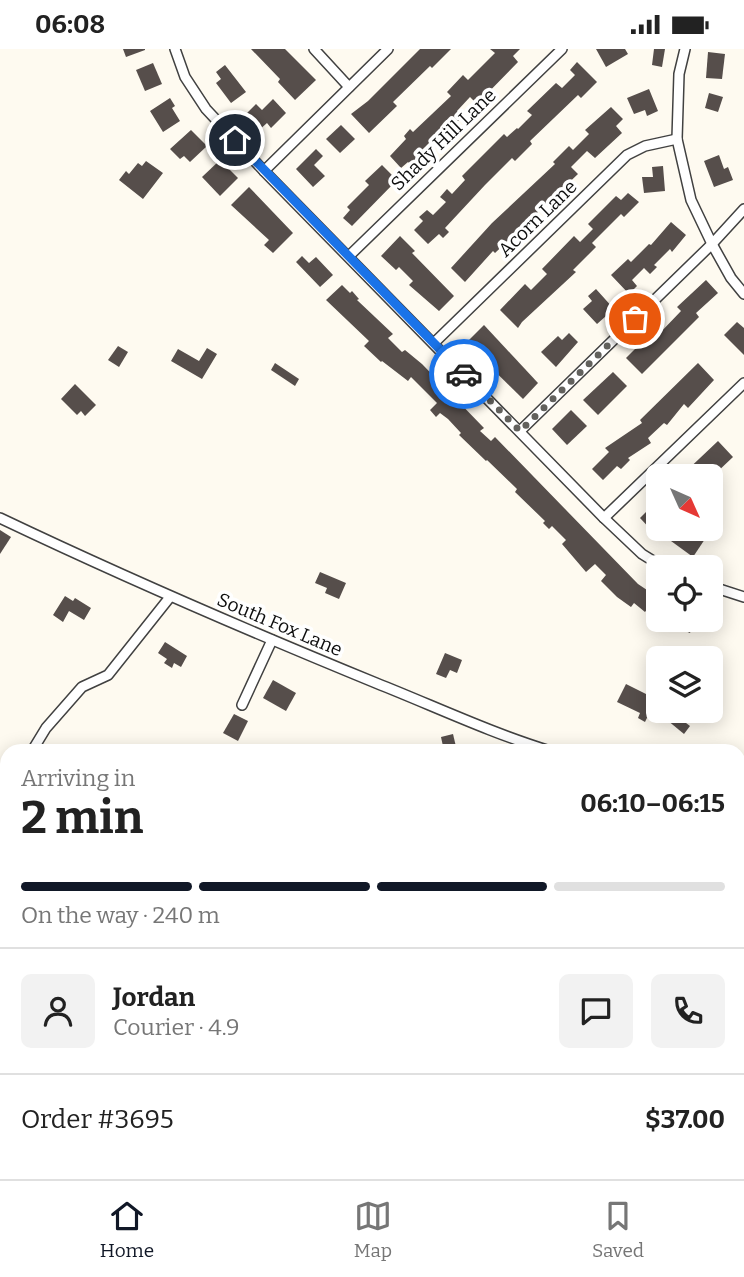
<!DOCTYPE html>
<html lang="en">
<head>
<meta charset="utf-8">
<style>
	:root { --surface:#fff; --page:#f2f2f2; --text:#222; --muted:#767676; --line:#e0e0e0; --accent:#111827 }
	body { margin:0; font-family:Bitter,serif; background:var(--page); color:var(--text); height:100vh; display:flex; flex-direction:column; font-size:26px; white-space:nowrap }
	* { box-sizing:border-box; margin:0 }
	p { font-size:23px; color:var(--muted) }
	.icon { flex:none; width:38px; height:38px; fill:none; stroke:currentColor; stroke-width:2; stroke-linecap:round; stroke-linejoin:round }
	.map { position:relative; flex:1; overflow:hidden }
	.side { position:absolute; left:0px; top:695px; width:746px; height:436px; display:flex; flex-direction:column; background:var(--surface); border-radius:21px 21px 0 0; box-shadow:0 4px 18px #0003 }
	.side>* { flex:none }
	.needle { width:46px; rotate:135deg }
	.buttons { position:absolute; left:646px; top:415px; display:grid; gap:14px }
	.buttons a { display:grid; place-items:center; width:77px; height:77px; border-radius:10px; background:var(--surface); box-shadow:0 4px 18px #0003; font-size:35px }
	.pin { position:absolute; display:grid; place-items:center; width:60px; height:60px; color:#fff; margin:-30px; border:4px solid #fff; border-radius:50%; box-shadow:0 2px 7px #0007 }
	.courier { position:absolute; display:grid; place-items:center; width:70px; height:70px; margin:-35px; border:5px solid #1a73e8; border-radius:50%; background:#fff; color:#222; box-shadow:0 2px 9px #0007 }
	.summary em { font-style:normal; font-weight:700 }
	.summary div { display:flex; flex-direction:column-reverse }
	.summary { display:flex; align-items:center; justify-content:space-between; height:119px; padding:0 21px }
	h1 { font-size:46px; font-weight:700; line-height:52px }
	.bar { display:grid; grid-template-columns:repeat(4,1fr); gap:10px 7px; align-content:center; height:84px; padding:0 21px }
	.bar i { height:9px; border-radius:5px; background:var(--line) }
	.bar .selected { background:var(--accent) }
	.bar p { grid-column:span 4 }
	.line { display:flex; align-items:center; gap:18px; padding:0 21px; border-top:2px solid var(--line) }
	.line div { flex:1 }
	.round { display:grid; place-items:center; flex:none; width:74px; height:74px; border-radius:10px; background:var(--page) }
	.status { display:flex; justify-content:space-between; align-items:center; height:49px; padding:0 35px; background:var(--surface); direction:ltr }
	.status svg { height:19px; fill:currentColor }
	.dock { display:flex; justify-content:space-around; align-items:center; height:98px; border-top:2px solid var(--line); background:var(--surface); font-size:19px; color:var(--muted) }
	.dock a { display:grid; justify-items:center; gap:4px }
	.dock .selected { color:var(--accent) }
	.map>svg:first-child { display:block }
	.building { fill:#564e4b }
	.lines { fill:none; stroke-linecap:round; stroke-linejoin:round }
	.minor-casing { stroke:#414141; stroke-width:12 }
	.minor { stroke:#fff; stroke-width:9 }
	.done { stroke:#62615d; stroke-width:7; stroke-dasharray:0 12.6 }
	.route { stroke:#1a73e8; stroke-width:9 }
	.labels { text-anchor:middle; stroke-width:7; stroke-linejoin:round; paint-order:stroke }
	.street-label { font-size:19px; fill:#0e0e0e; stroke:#fff }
</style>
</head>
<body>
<div class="status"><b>06:08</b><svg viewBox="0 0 49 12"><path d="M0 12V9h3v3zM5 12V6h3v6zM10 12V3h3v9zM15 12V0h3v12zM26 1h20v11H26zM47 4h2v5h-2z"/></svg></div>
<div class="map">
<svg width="744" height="1130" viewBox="0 0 744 1130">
	<rect width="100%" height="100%" fill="#fefaf0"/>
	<!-- building -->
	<g class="building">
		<path d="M123 0H145V1L126 8Z"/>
		<path d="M251 0H285L316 31 295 51 278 33 280 30Z"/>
		<path d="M420 0H451L432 19 430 17 393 53 397 57 369 84 351 65 368 52Z"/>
		<path d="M490 0H520L513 7 518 13 477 55 470 48 457 62 462 68 435 96 431 92 416 107 420 111 413 118 408 113 401 119 390 107 406 90 404 87 410 80 413 83 451 47 447 43 463 26 468 31 495 4Z"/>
		<path d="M596 0H625L628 5 606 18Z"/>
		<path d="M654 0H665L662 18 652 16Z"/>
		<path d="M708 3 725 5 722 30 706 29Z"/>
		<path d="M577 13 597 33 581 49 578 46 530 92 532 95 515 112 512 109 485 136 445 179 449 183 443 189 439 185 428 195 414 181 423 172 419 168 427 161 433 166 446 153 440 148 447 140 452 145 465 131 462 127 504 85 507 88 517 79 518 80 532 66 527 62 556 34 562 39 575 26 570 21Z"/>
		<path d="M153 14 162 35 145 42 136 21Z"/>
		<path d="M225 16 246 43 231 54 216 34 221 30 216 23Z"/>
		<path d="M649 40 658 62 647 67 645 61 634 65 627 49Z"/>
		<path d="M709 44 723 48 718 63 705 59Z"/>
		<path d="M170 49 175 57 172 59 180 72 163 83 150 62Z"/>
		<path d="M273 50 286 64 271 79 267 74 258 82 244 67 256 55 262 61Z"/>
		<path d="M611 58 623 70 616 77 622 84 595 109 587 102 571 118 578 125 495 204 493 202 465 233 451 219 492 174 555 115 553 113 569 97 573 101 589 85 585 81Z"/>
		<path d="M341 76 355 90 340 104 326 90Z"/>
		<path d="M191 81 207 97 190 113 184 107 180 110 170 100Z"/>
		<path d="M316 100 323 107 314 116 325 127 313 138 296 120Z"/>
		<path d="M719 106 724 120 728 118 733 131 714 138 704 112Z"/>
		<path d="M220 111 238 129 220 147 202 128Z"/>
		<path d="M146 112 163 124 143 150 119 131 126 122 129 125 138 114 142 117Z"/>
		<path d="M382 116 397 131 352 177 343 169 350 161 347 158 369 136 365 132Z"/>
		<path d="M663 117 665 142 644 144 642 128H653L652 118Z"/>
		<path d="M249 138 293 184 273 204 264 196 269 191 231 156Z"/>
		<path d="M628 144 639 153 624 168 621 165 592 194 596 198 573 221 576 223 522 273 518 279 500 261 525 235 531 241 547 225 542 220 574 187 580 193 593 180 588 175 616 147 621 151Z"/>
		<path d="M671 173 686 186 672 203 670 200 654 216 657 218 650 225 644 219 632 231 637 237 629 245 611 226 628 210 631 213 649 195 651 196Z"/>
		<path d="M400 187 415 202 412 204 454 247 439 262 409 236 413 232 399 218 396 221 381 207Z"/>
		<path d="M302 207 309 214 316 208 333 226 320 238 296 213Z"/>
		<path d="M706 231 718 244 696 264 699 268 642 325 626 309 653 282 658 286 681 262 677 258Z"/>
		<path d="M342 236 350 244 352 242 359 250 357 251 393 285 388 289 402 303 405 301 422 315 484 379 480 382 491 392 495 388 638 535 647 541 651 536 658 542V546L645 563 634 554 631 558 617 548 601 532 606 526 595 515 586 523 562 495 566 491 552 477 549 480 543 474 545 472 515 443 517 440 487 411 486 412 459 386 461 384 448 370 440 364 436 368 430 361 437 354 411 328 408 332 382 312 381 313 364 297 369 292 326 251Z"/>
		<path d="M596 240 614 260 597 275 583 260 592 252 588 247Z"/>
		<path d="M737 273 744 279V306L724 286Z"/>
		<path d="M484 276 538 334 523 350 466 294Z"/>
		<path d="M569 284 578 293 556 318 541 303 558 287 562 291Z"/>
		<path d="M118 297 128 303 119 318 108 311Z"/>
		<path d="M207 299 217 305 202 330 171 312 178 300 199 312Z"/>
		<path d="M275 314 299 330 295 337 271 321Z"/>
		<path d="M698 314 714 331 688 359 684 355 667 376 664 374 648 389 651 394 628 409 630 411 621 420 617 417 603 431 592 420 609 403 605 399 642 374 640 371Z"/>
		<path d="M613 323 627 337 598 366 583 351Z"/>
		<path d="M75 335 96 356 85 367 81 362 77 366 61 350Z"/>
		<path d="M571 361 587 377 567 396 552 380Z"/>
		<path d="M718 392 733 408 715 425 709 419 701 427H681Z"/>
		<path d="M658 451V480L654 484 640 469Z"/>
		<path d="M679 480H697L707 487 693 508 671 492Z"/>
		<path d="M0 481 11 488 0 505Z"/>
		<path d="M320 523 346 534 339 550 325 544 327 539 315 534Z"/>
		<path d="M65 547 73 552 75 549 91 559 84 571 69 562 63 573 53 566Z"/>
		<path d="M657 570H695L690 584Z"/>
		<path d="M165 593 187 607 181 618 174 614 172 619 164 614 167 610 158 604Z"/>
		<path d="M445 604 462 611 457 624 450 621 446 629 436 625Z"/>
		<path d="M273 631 296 644 286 662 263 649Z"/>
		<path d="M626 635 656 650 645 673 638 669 640 664 617 653Z"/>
		<path d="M673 664 690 677 684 685 667 671Z"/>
		<path d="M234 665 248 672 238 692 223 684Z"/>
		<path d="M453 685 457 702H444L441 688Z"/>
	</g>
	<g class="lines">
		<defs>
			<g id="minor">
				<path d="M175 0 185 28 206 60 264 122 604 469 642 505 663 518"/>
				<path d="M314 0 349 38"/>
				<path d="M685 0 679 25 677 90 691 151 712 195 731 229 744 245"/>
				<path d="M264 122 388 0"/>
				<path d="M349 207 562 0"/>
				<path d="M434 294 627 106 645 97 677 90"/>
				<path d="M520 382 712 195 744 160"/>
				<path d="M0 469C124 528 249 582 376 634 434 657 491 684 550 702"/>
				<path d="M604 469 744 334"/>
				<path d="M710 537 744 548"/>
				<path d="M242 656 272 591"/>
				<path d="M32 702 46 679 82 638 108 626 170 548"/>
				<path d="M0 757 7 741"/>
				<path d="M738 768 744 771"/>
				<path d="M0 787 7 789"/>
			</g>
		</defs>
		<!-- minor casing -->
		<use href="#minor" class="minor-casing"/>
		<!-- minor -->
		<use href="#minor" class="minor"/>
	</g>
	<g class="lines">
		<!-- done -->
		<path class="done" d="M464 325 520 382 635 270"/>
		<!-- route -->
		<path class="route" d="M235 91 464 325"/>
	</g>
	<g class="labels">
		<!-- street labels -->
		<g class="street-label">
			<text transform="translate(443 90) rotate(-44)" y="7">Shady Hill Lane</text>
			<text transform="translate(537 169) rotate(-44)" y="7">Acorn Lane</text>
			<text transform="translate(280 575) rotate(23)" y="7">South Fox Lane</text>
		</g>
	</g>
</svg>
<div class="buttons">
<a><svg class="needle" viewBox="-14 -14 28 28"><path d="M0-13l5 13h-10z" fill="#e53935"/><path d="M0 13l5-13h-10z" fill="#767676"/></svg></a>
<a><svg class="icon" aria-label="locate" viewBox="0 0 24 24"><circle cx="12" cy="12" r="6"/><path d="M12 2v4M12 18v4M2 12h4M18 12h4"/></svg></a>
<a><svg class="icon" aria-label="layers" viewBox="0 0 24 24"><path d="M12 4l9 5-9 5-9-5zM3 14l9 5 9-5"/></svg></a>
</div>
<div class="pin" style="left:635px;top:270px;background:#ea580c"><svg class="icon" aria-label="bag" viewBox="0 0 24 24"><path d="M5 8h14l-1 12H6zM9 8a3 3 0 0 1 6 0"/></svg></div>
<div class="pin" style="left:235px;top:91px;background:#1f2937"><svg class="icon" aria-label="home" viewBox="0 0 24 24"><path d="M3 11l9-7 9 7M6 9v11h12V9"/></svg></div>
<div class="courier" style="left:464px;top:325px"><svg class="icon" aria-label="car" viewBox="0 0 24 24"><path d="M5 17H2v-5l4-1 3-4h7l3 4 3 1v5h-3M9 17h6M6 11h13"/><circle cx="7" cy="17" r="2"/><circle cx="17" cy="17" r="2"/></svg></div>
<section class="side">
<div class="summary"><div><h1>2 min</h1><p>Arriving in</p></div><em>06:10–06:15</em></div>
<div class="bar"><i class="selected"></i><i class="selected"></i><i class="selected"></i><i></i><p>On the way · 240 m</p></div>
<div class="line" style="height:126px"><a class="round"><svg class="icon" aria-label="person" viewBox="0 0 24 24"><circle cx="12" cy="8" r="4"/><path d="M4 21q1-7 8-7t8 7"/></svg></a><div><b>Jordan</b><p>Courier · 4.9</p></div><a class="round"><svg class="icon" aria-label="chat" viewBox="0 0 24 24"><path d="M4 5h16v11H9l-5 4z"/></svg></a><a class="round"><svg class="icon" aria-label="phone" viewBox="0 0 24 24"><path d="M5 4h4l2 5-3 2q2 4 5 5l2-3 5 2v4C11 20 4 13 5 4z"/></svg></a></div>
<div class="line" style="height:91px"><div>Order #3695</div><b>$37.00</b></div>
</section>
</div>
<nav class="dock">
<a class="selected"><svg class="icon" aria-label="home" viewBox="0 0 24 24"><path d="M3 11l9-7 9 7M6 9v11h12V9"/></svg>Home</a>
<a><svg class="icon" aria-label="map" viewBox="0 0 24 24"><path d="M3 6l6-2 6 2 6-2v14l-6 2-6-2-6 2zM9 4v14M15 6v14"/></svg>Map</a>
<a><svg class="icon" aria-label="saved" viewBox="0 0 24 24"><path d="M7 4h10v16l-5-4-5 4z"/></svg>Saved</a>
</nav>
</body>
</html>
